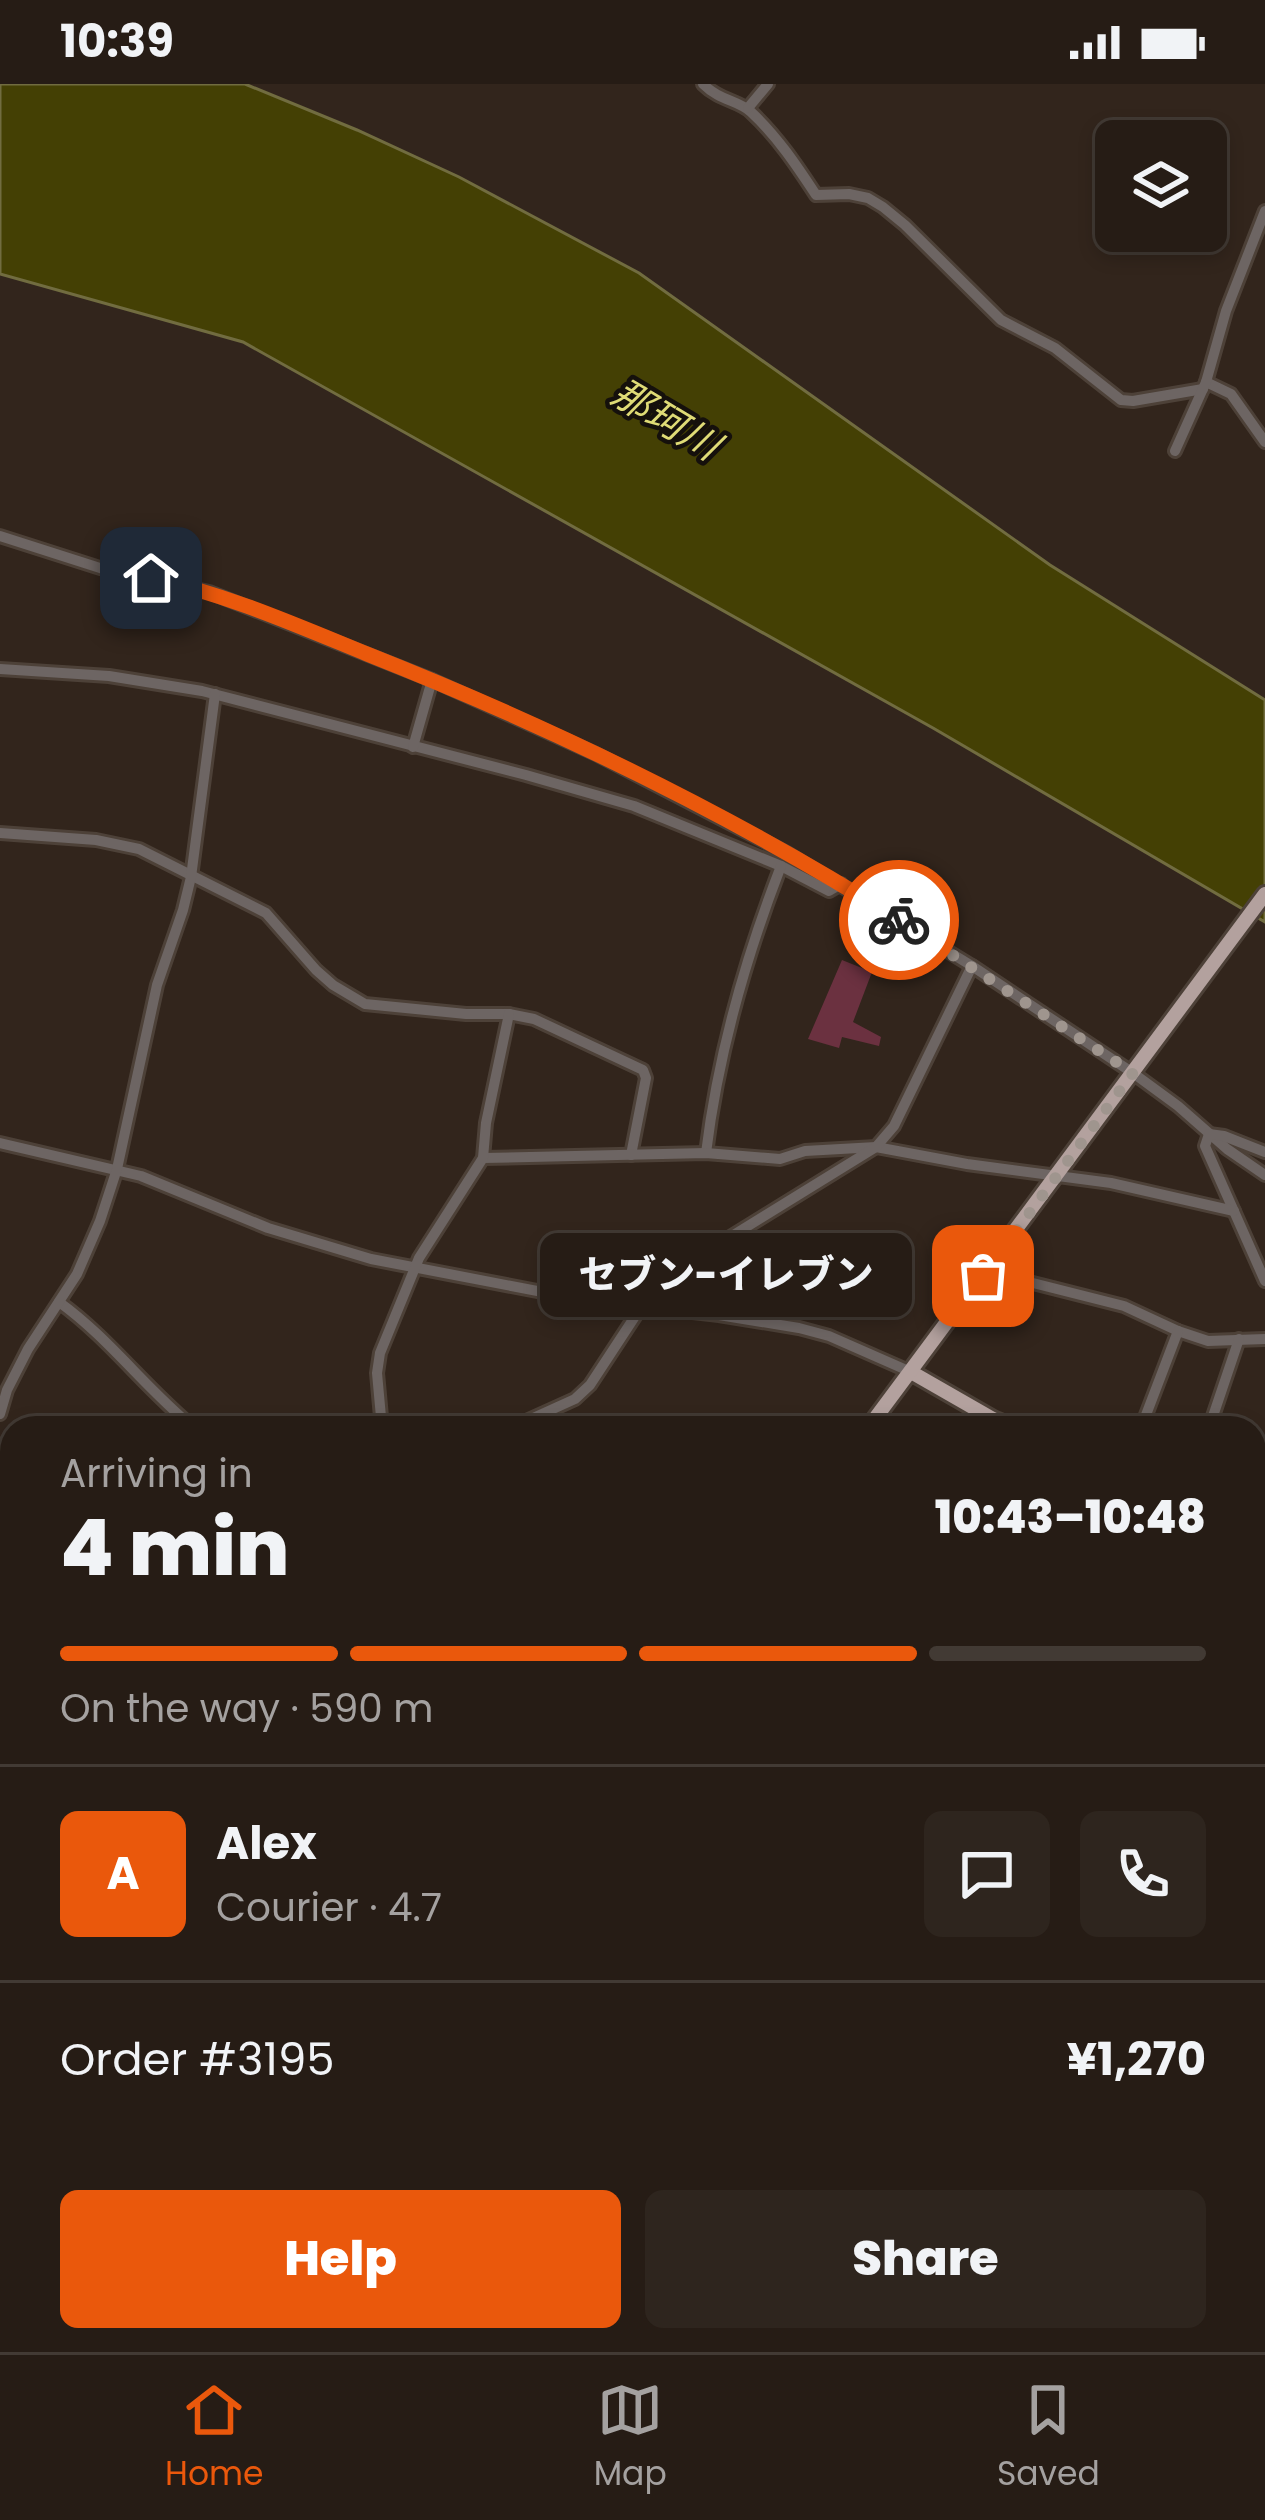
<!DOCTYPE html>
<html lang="en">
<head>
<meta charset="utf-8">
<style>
	:root { --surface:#261c15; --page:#2e251e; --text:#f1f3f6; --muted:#a4a1a0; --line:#423a34; --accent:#ea580c }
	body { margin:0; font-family:Poppins,"Noto Sans JP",sans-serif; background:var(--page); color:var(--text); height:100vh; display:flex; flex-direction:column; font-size:45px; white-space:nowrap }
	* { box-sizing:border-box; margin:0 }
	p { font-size:39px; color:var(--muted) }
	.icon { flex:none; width:66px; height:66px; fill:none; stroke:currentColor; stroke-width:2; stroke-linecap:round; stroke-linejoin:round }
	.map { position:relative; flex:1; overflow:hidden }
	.side { position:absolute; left:0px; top:1332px; width:1266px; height:936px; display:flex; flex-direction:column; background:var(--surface); border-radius:36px 36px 0 0; box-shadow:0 6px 18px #0003,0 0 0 3px var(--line) }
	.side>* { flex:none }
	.buttons { position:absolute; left:1095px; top:36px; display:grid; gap:24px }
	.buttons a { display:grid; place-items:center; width:132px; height:132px; border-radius:18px; background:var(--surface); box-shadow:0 6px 18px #0003,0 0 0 3px var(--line); font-size:60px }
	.pin { position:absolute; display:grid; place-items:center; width:102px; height:102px; color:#fff; margin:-51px; border-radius:24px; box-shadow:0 6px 18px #0006 }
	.courier { position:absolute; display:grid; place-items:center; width:120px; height:120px; margin:-60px; border:9px solid #ea580c; border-radius:50%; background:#fff; color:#222; box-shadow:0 3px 15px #0007 }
	.bubble { position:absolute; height:84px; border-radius:18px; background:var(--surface); box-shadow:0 6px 18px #0003,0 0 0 3px var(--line); font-size:39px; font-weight:800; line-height:84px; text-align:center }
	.summary em { font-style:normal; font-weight:800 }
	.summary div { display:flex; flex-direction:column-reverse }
	.summary { display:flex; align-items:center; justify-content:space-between; height:204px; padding:0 60px }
	h1 { font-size:78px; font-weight:800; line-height:90px }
	.bar { display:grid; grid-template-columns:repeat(4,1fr); gap:18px 12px; align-content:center; height:144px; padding:0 60px }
	.bar i { height:15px; border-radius:9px; background:var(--line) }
	.bar .active { background:var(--accent) }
	.bar p { grid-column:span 4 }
	.line { display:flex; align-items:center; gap:30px; padding:0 60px; border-top:3px solid var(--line) }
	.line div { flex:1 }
	.round { display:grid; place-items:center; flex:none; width:126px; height:126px; border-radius:18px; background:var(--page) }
	.button { display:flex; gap:24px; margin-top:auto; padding:24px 60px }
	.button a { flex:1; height:138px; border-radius:18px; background:var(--accent); color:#fff; font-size:48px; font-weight:800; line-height:138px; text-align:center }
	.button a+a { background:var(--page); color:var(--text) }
	.status { display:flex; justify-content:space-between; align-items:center; height:84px; padding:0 60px; background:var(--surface); direction:ltr }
	.status svg { height:33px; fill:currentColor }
	.menu { display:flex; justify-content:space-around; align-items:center; height:168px; border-top:3px solid var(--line); background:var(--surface); font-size:33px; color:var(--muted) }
	.menu a { display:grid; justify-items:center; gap:6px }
	.menu .active { color:var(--accent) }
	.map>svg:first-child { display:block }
	.green { fill:#6b3140 }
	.water { fill:#444004; stroke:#716c40; stroke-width:3 }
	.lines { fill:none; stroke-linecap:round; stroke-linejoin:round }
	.minor-casing { stroke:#4d4138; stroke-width:16 }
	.major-casing { stroke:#4d4138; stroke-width:20 }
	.minor { stroke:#6d6563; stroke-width:10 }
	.major { stroke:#b3a19e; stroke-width:14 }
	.rail { stroke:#c3bab4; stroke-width:3; stroke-dasharray:15 15; stroke-linecap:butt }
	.done { stroke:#9f958e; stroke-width:12; stroke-dasharray:0 21.6 }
	.route { stroke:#ea580c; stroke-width:15 }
	.labels { text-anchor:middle; stroke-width:9; stroke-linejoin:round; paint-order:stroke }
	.water-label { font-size:39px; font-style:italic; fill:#dfdb76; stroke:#15100c }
</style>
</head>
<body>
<div class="status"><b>10:39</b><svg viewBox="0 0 49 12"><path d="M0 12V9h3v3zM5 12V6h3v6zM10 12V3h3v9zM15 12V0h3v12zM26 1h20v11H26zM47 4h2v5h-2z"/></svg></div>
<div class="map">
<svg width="1265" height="2268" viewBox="0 0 1265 2268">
	<rect width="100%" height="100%" fill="#32251c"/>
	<!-- green -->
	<path class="green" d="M842 876 872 888 853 938 881 953 879 962 842 953 839 964 808 955Z"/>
	<!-- water -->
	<path class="water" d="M0 0H245L357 46 459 93 639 189 1050 481 1265 616V838L933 644 243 258 0 190Z"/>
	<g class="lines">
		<defs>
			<g id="minor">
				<path d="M703 0C720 17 738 16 751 28 777 52 797 82 816 111L849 110 868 114 883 123 905 141 1001 236 1055 264 1121 316 1133 317 1203 305"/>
				<path d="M748 24 768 0"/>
				<path d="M1206 298 1231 310 1265 358"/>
				<path d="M1175 367 1206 298 1226 227 1265 127"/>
				<path d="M0 452 100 484 209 508 432 596 596 670 787 769 972 882 1133 989 1178 1022 1227 1065 1265 1091"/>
				<path d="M0 585 109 592 202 607 526 691 634 722 781 782 829 807 841 800"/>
				<path d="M413 663 432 596"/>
				<path d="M0 749 96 756 139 765 266 829 316 886 333 901 365 920 466 930H509L534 935 643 986 646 994 631 1071"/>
				<path d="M0 1059 141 1092 268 1144 371 1175 579 1215 719 1231 799 1244 829 1252 911 1288"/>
				<path d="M1265 1068 1224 1052 1209 1050 1205 1062 1265 1197"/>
				<path d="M706 1069C718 971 745 875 781 782"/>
				<path d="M483 1074 706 1069 780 1075 805 1067 876 1063 967 1080 1111 1099 1234 1127"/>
				<path d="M983 1192 1025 1197 1124 1222 1178 1247 1208 1257 1265 1255"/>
				<path d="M59 1218C109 1254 146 1305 194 1344"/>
				<path d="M0 1330 7 1306 28 1265 77 1190 100 1137 117 1085 157 901 183 826 191 793 215 610"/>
				<path d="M382 1344 377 1289 380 1269 419 1174 483 1074 486 1039 509 930"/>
				<path d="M511 1344 575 1315 590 1301 653 1205 664 1194 876 1063 894 1042 972 882"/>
				<path d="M1141 1344 1178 1247"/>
				<path d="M1209 1344 1239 1255"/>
				<path d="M1254 1442 1265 1415"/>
				<path d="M0 1560 12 1565"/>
				<path d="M0 1633 12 1636"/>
				<path d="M1254 1866 1265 1839"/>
				<path d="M1254 1932 1265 1937"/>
				<path d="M0 2102 12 2114"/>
				<path d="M0 2173 12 2181"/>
				<path d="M106 2256V2268"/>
				<path d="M1132 2256 1140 2268"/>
				<path d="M1161 2256 1164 2262"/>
			</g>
			<g id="major">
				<path d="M911 1288 993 1335 1015 1344"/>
				<path d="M868 1344 1265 810"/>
				<path d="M1254 1398 1265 1401"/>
				<path d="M0 2238 12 2233"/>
			</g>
		</defs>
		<!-- minor casing -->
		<use href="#minor" class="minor-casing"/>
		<!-- major casing -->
		<use href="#major" class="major-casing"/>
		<!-- minor -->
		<use href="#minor" class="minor"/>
		<!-- major -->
		<use href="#major" class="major"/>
		<!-- rail -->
		<g class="rail">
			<path d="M1254 2203 1265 2193"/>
			<path d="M1176 2268 1189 2256"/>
		</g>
	</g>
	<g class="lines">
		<!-- done -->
		<path class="done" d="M899 836 1133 989 983 1192"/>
		<!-- route -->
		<path class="route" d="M151 494C226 510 296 541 367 570 551 643 731 730 899 836"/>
	</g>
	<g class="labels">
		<!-- water labels -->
		<g class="water-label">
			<text transform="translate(666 335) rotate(31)" y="14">那珂川</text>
		</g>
	</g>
</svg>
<div class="buttons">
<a><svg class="icon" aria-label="layers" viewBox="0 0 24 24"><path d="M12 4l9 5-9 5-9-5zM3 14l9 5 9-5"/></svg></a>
</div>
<div class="pin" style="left:983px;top:1192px;background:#ea580c"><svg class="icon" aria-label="bag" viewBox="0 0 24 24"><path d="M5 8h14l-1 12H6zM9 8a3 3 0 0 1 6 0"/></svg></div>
<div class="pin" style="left:151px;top:494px;background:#1f2937"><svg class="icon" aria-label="home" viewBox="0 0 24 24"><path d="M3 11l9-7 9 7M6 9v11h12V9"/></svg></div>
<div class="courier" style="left:899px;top:836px"><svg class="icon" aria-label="bike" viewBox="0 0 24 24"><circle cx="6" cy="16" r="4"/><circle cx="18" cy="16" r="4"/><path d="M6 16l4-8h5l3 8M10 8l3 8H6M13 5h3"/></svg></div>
<div class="bubble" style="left:540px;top:1149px;width:372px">セブン-イレブン</div>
<section class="side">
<div class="summary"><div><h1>4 min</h1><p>Arriving in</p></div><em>10:43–10:48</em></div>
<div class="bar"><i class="active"></i><i class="active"></i><i class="active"></i><i></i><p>On the way · 590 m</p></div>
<div class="line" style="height:216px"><b class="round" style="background:var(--accent);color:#fff">A</b><div><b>Alex</b><p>Courier · 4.7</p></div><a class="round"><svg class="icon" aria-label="chat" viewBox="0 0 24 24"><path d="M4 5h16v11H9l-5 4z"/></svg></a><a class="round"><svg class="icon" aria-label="phone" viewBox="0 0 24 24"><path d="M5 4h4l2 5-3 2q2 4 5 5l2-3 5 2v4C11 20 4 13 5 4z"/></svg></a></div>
<div class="line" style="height:156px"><div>Order #3195</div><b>¥1,270</b></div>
<div class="button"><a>Help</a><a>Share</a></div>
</section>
</div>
<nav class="menu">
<a class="active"><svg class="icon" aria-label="home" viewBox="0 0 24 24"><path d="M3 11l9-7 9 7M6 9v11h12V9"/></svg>Home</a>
<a><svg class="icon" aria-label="map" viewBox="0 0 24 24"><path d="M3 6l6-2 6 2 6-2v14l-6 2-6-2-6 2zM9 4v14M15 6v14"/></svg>Map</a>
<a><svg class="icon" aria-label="saved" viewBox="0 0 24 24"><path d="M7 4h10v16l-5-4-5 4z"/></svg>Saved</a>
</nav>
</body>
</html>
